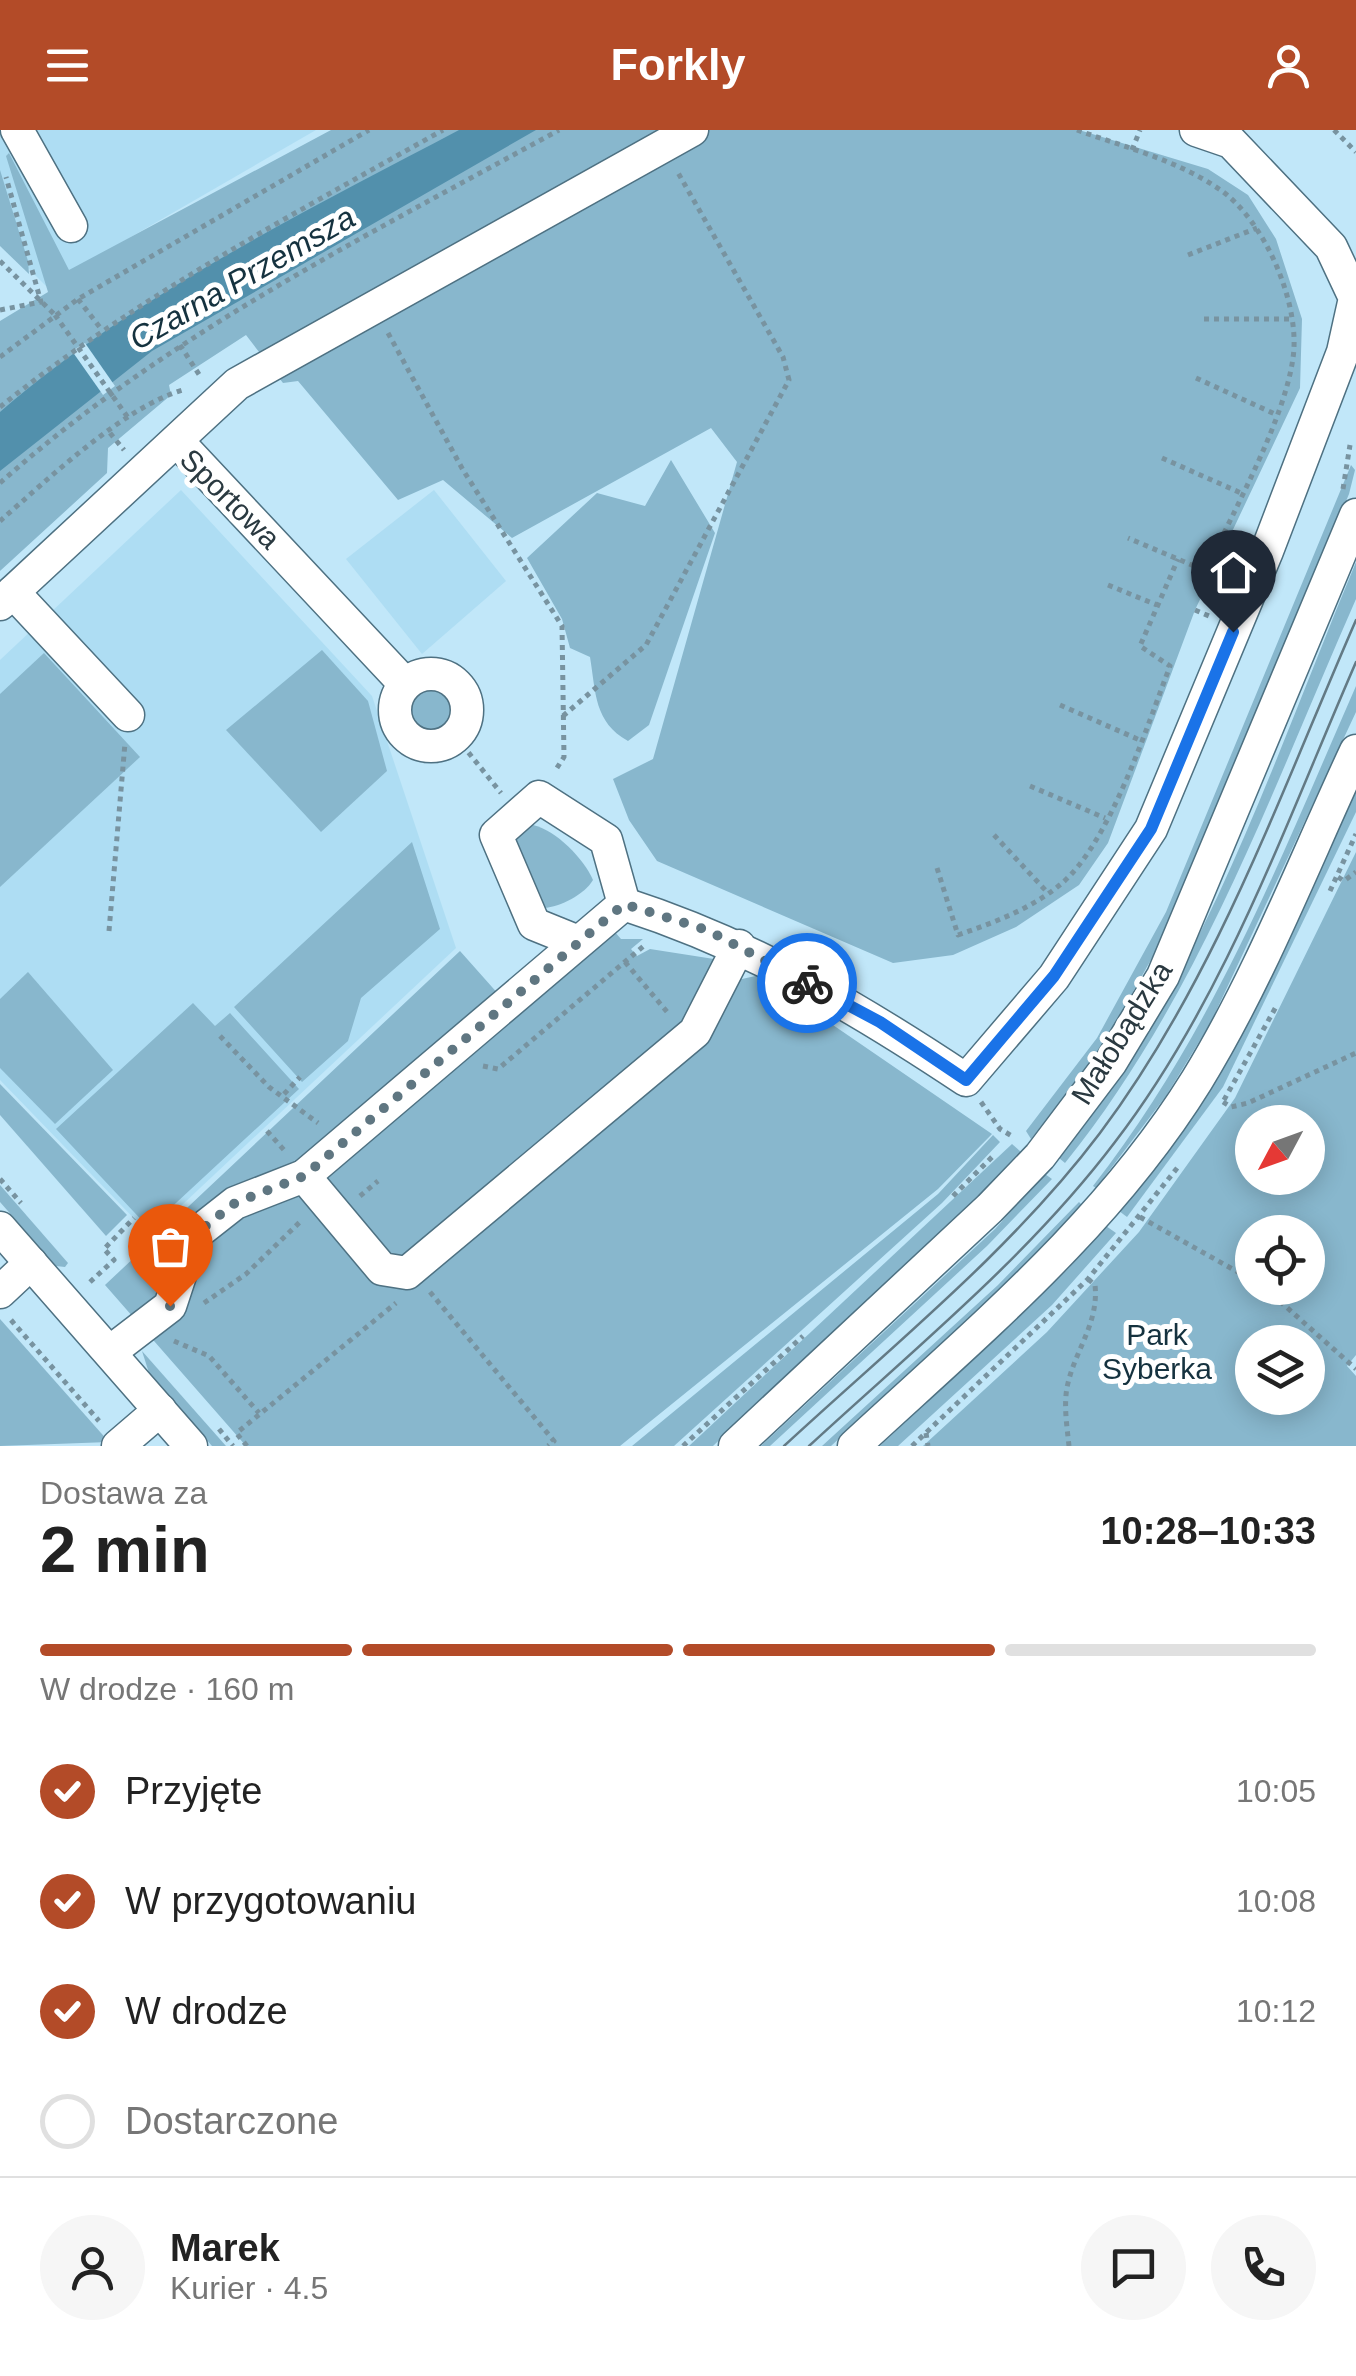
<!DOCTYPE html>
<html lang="pl">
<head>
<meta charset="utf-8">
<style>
	:root { --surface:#fff; --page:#f6f6f6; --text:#222; --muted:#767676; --line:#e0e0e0; --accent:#b34b28 }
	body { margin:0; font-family:Arial,sans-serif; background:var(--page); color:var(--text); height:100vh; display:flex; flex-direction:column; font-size:38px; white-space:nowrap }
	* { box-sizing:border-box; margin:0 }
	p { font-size:32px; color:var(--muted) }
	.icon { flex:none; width:55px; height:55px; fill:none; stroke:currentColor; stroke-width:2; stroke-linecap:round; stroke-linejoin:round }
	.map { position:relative; height:1316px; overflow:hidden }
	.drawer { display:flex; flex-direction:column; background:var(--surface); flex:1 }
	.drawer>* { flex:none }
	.needle { width:65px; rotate:229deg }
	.tools { position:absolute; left:1235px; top:975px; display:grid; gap:20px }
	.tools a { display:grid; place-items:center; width:90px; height:90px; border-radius:50%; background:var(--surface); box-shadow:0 5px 25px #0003; font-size:50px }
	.pin { position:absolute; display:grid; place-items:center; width:85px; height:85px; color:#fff; margin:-102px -42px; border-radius:50% 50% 50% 0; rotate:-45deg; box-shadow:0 0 10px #0007 }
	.pin .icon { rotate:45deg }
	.courier { position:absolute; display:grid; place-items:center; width:100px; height:100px; margin:-50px; border:8px solid #1a73e8; border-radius:50%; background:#fff; color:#222; box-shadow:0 2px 12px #0007 }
	.overview em { font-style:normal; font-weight:600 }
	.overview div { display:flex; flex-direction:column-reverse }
	.overview { display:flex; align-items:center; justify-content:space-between; height:170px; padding:0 40px }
	h1 { font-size:65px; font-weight:600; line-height:75px }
	.bar { display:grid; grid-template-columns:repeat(4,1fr); gap:15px 10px; align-content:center; height:120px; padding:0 40px }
	.bar i { height:12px; border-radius:8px; background:var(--line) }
	.bar .active { background:var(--accent) }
	.bar p { grid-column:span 4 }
	.line { display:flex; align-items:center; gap:25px; padding:0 40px; border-top:2px solid var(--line) }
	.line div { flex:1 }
	.round { display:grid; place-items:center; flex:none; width:105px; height:105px; border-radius:52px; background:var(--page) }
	ol { padding:0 40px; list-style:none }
	li { display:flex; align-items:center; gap:30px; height:110px }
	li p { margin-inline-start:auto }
	li .icon { padding:10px; border-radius:50%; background:var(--accent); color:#fff; stroke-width:4 }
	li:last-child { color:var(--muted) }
	li i { width:55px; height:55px; border:5px solid var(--line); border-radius:50% }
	header { display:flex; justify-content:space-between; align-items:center; height:130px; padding:0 40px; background:var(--accent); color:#fff; font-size:45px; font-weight:600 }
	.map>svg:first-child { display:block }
	.built { fill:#aeddf3 }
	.green { fill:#88b7cd; fill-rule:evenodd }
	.water { fill:#5290ac }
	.pier { fill:#c1e7f9 }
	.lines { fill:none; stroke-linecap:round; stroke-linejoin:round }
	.minor-casing { stroke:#4e7182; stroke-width:35 }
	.path { stroke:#7893a0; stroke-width:5; stroke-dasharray:5 5; stroke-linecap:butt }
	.minor { stroke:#fff; stroke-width:32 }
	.tram { stroke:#637a85; stroke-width:2.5 }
	.path-bridge { stroke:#7893a0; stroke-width:5; stroke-dasharray:5 5; stroke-linecap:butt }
	.done { stroke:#5f7681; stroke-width:10; stroke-dasharray:0 18 }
	.route { stroke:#1a73e8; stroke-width:12 }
	.labels { text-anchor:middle; stroke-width:10; stroke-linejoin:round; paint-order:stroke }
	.street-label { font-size:30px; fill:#2a3940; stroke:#fff }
	.park-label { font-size:30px; fill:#15323f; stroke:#fff }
	.water-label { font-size:32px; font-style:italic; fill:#15323f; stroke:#fff }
</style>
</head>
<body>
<header><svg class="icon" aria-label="menu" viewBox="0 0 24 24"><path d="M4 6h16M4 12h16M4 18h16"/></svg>Forkly<svg class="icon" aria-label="person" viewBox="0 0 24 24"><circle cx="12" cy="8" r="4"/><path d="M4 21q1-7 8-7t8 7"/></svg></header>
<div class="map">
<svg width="1356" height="1316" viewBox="0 0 1356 1316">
	<rect width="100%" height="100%" fill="#c1e7f9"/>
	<!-- built -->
	<g class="built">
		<path d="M0 0H316L46 156 0 110Z"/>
		<path d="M181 360 372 566 456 818 150 1105 0 950V530Z"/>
		<path d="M434 360 506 451 422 524 346 429Z"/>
	</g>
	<!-- green -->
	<g class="green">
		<path d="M331 0H1079L1208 39 1248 65 1276 109 1302 189 1300 258 1195 480 1108 713 1079 755 1016 797 953 825 893 833 657 731 629 690 613 649 653 629 737 332 711 298 512 408 443 350 398 370 298 251 283 253 246 205 169 255 171 265 108 318 107 343 0 441V191L48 162 6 26 9 23 69 140Z"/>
		<path d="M0 40 28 131 29 144 0 116Z"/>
		<path d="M671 330 715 403 649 595 628 611C594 592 596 563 590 527L570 518 562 489 527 428 597 363 645 376Z"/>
		<path d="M1351 335 1355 340 1349 364 1166 803 1098 924 1031 1009 1026 1001 1097 908 1166 782Z"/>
		<path d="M1356 432V469C1271 662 1199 867 1065 1033L1059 1028C1202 853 1270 638 1356 432Z"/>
		<path d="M322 520 368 571 387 641 321 702 226 600Z"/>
		<path d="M44 523 140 627 0 757V564Z"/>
		<path d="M1356 556V582L1210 894 1166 966 1096 1058 1093 1056C1214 900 1278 734 1356 556Z"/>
		<circle cx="430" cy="580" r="22"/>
		<path d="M1356 658V682L1223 957 1127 1087 1119 1081Z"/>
		<path d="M533 695C556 700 584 729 593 750 585 764 560 777 544 778L514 711 517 703Z"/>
		<path d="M412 712 440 799 361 868 348 911 302 952 234 877Z"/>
		<path d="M1356 722V1225L1347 1236 1356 1246V1316H923L1047 1202 1139 1102 1235 968ZM1308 992V1048H1252V992ZM1308 1102V1158H1252V1102ZM1308 1212V1268H1252V1212Z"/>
		<path d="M614 801 621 809H643L631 819 637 826 650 819 714 829 717 841 733 851 760 845 992 1004 938 1059 620 1316H246L105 1155 460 821 516 884Z"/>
		<path d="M28 842 113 940 55 994 0 938V869Z"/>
		<path d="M193 873 215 896 230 883 299 959 149 1098 56 999Z"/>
		<path d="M0 954 127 1085 106 1106 0 985Z"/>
		<path d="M993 1005 1000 1012 942 1073 674 1316H632L938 1064Z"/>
		<path d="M1012 1014 1021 1022 1010 1036 713 1316H689Z"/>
		<path d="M1045 1044 1052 1049 987 1116 770 1316H761L995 1099Z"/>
		<path d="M0 1055 68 1133 65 1137 56 1136 0 1072Z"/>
		<path d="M1079 1072 1082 1075 1002 1159 831 1316H822L998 1155Z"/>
		<path d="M1106 1096 1116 1103 1052 1175 898 1316H880L1067 1140Z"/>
		<path d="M0 1189 109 1312 0 1316Z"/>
		<path d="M142 1221 226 1316H212L149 1243Z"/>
	</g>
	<!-- water -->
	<path class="water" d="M459 0H536L152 221 0 341V282C135 165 302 83 459 0Z"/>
	<!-- pier -->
	<path class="pier" d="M85 213 115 256 103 265 72 221Z"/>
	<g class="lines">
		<defs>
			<g id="minor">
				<path d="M17 0 71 96"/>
				<path d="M178 312 405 554"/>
				<path d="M13 462 128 585"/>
				<path d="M0 474 237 254 692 0"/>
				<circle cx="431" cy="580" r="36"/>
				<path d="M576 811 534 794 496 705 539 667 606 710 624 774"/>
				<path d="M304 1046 382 1139 407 1143 695 902 739 816"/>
				<path d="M0 1098 191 1316"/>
				<path d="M0 1162 31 1133"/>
				<path d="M110 1222 170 1176 193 1106 235 1073 304 1046 624 774C751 815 855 876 966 950L1054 847 1151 699 1267 421 1343 222 1355 168 1331 117 1231 12 1196 0"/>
				<path d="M118 1316 160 1280"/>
				<path d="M735 1316 990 1078 1040 1026 1111 932 1163 846 1356 385"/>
				<path d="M854 1316C977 1202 1108 1094 1197 950 1260 847 1305 730 1356 621"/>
			</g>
		</defs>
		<!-- minor casing -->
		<use href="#minor" class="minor-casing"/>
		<!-- path -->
		<g class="path">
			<path d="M1077 0C1124 17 1177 30 1219 59 1264 89 1301 174 1293 228 1284 292 1233 381 1206 441L1128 408"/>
			<path d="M1334 0 1356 22"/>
			<path d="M1132 20 1140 0"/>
			<path d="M1188 125 1257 98"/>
			<path d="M0 131 55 185"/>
			<path d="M78 169 102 200"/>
			<path d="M0 180 41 172 6 47"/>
			<path d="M1204 189H1291"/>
			<path d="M388 203 463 340 562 496 564 627 555 641"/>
			<path d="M180 215 200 246"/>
			<path d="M0 227 78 169 369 0"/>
			<path d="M1196 248 1275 284"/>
			<path d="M0 277C137 167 290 86 443 0"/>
			<path d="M110 303 124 320"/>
			<path d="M1162 328 1241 363"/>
			<path d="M0 353C165 206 366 106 559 0"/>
			<path d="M1343 359 1350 315"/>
			<path d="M0 391C47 350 125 276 183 260"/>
			<path d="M1108 455 1157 475"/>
			<path d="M1195 480 1209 486"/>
			<path d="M1060 575 1142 611"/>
			<path d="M563 586 646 515 789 250 783 227 677 41"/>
			<path d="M456 607 501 663"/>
			<path d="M1030 656 1105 688"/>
			<path d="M994 705 1048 763"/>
			<path d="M937 738 958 805C995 792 1031 779 1061 754 1110 713 1147 596 1170 536L1140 516 1178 429"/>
			<path d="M1338 747 1344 751 1356 742"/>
			<path d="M1330 761 1356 704"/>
			<path d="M109 801 125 613"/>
			<path d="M625 832 668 883"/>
			<path d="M220 906 269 957 318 993"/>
			<path d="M483 936 498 939 646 814"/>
			<path d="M284 964 300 947"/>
			<path d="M1224 970 1277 875"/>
			<path d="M981 972 1000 999 1012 1006"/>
			<path d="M1223 972 1231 977 1248 973 1356 923"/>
			<path d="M267 1001 284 1020"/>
			<path d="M0 1049 21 1073"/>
			<path d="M360 1066 378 1051"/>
			<path d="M953 1066 995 1024"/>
			<path d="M1140 1087 1252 1150"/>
			<path d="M90 1152 114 1130 104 1119 134 1088"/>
			<path d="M1265 1158 1356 1239"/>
			<path d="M430 1162 554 1311 548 1316"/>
			<path d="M204 1173 246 1144 302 1090"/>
			<path d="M11 1190 99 1291"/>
			<path d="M174 1211 209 1226 259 1283"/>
			<path d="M219 1299 233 1316"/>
			<path d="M926 1303 928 1316"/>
			<path d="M247 1316 237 1304 239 1301 396 1173"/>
			<path d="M683 1316 803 1206"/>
			<path d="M912 1316 1088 1149 1178 1037"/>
			<path d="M1069 1316C1067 1296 1063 1273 1068 1253 1076 1219 1099 1192 1095 1155L1088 1149"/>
		</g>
		<!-- minor -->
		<use href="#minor" class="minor"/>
		<!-- tram -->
		<g class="tram">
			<path d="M784 1316C892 1216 1011 1121 1100 1003 1215 850 1280 664 1356 490"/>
			<path d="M809 1316C914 1219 1028 1127 1115 1012 1224 870 1285 695 1356 532"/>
		</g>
		<!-- path-bridge -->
		<path class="path-bridge" d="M55 185 129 289"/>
	</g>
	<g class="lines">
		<!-- done -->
		<path class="done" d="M170 1176 193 1106 235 1073 304 1046 624 774 707 800 807 853"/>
		<!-- route -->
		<path class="route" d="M807 853 880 892 966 950 1054 846 1151 699 1233 502"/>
	</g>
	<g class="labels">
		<!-- street labels -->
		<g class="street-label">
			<text transform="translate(230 369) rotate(45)" y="10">Sportowa</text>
			<text transform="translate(1122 903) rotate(-58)" y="10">Małobądzka</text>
		</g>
		<!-- park labels -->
		<g class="park-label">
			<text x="1157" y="1215">Park<tspan x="1157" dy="34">Syberka</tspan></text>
		</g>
		<!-- water labels -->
		<g class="water-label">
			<text transform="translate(242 148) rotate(-30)" y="11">Czarna Przemsza</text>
		</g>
	</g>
</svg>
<div class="tools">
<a><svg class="needle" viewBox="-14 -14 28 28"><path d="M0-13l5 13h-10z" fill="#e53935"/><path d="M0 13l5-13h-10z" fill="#767676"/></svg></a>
<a><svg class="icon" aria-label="locate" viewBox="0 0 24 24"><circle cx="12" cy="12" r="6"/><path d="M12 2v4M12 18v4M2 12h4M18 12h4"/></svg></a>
<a><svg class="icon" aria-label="layers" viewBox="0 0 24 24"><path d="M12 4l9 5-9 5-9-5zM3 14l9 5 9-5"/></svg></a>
</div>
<div class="pin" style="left:170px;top:1176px;background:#ea580c"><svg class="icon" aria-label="bag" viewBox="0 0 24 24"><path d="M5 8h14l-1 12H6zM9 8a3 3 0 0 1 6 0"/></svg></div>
<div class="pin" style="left:1233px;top:502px;background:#1f2937"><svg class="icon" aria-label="home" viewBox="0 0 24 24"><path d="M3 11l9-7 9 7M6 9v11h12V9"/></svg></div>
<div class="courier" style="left:807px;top:853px"><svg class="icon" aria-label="bike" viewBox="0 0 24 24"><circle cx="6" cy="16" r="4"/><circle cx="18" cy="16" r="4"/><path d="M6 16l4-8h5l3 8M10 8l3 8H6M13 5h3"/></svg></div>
</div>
<section class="drawer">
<div class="overview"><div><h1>2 min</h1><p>Dostawa za</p></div><em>10:28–10:33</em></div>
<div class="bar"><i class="active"></i><i class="active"></i><i class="active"></i><i></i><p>W drodze · 160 m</p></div>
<ol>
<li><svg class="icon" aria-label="check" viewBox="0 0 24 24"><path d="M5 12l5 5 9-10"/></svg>Przyjęte<p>10:05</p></li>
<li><svg class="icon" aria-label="check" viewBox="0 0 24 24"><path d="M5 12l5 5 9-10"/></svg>W przygotowaniu<p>10:08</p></li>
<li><svg class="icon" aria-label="check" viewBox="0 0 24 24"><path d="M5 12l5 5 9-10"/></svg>W drodze<p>10:12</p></li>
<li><i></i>Dostarczone</li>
</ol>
<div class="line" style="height:180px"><a class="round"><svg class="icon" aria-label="person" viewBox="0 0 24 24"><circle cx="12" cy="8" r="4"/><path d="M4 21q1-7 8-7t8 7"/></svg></a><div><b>Marek</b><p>Kurier · 4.5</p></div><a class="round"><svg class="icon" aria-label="chat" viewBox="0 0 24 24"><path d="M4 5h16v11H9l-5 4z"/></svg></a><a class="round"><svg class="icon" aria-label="phone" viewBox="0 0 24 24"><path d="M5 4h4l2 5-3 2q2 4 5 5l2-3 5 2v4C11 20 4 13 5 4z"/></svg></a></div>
</section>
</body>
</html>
